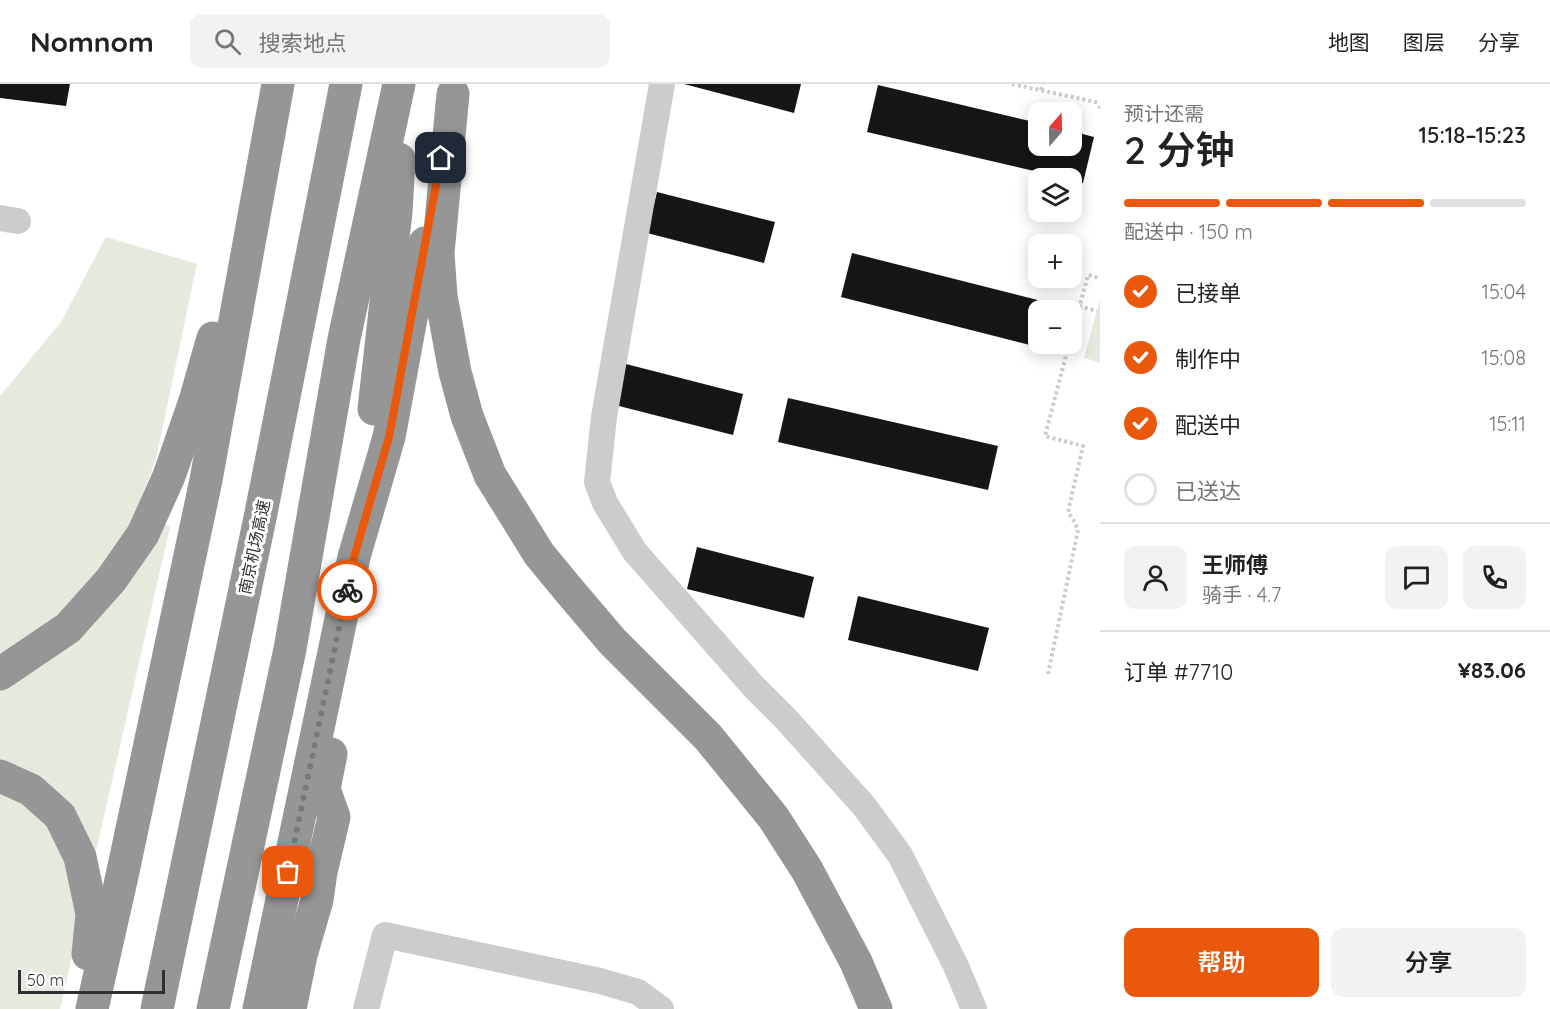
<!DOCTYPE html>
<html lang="zh">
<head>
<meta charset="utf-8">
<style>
	:root { --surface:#fff; --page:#f2f2f2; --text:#222; --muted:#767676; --line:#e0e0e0; --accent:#ea580c }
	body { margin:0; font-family:Quicksand,"Noto Sans SC",sans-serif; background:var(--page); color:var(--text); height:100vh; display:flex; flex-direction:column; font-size:22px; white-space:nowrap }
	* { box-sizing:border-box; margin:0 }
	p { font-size:20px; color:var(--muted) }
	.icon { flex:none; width:33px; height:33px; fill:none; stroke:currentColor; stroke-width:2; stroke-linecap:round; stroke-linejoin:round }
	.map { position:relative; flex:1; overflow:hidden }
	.details { display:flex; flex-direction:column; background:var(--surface); width:450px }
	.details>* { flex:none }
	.needle { width:39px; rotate:20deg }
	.tools { position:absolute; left:1028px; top:18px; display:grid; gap:12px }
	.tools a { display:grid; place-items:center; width:54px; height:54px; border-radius:12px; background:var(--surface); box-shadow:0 3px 15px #0003; font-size:30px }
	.scale { position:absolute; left:18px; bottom:15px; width:147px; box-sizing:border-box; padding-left:6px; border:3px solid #2f2f2f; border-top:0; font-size:16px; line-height:21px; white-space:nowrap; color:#2f2f2f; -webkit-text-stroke:4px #fff; paint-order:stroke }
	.pin { position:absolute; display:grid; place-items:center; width:51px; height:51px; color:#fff; margin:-26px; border-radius:12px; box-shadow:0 3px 9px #0006 }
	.courier { position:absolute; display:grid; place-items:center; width:60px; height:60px; margin:-30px; border:4px solid #ea580c; border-radius:50%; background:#fff; color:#222; box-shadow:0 2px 8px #0007 }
	.overview em { font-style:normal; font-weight:600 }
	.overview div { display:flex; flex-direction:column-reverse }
	.overview { display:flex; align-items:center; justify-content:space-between; height:102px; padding:0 24px }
	h1 { font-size:39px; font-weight:600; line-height:45px }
	.bar { display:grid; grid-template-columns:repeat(4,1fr); gap:9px 6px; align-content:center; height:72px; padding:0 24px }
	.bar i { height:8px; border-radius:4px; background:var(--line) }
	.bar .active { background:var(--accent) }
	.bar p { grid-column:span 4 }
	.line { display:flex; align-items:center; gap:15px; padding:0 24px; border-top:2px solid var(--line) }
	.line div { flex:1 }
	.round { display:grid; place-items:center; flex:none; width:63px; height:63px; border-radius:12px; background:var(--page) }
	ol { padding:0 24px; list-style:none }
	li { display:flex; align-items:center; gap:18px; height:66px }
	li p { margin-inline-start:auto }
	li .icon { padding:6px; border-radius:50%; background:var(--accent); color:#fff; stroke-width:4 }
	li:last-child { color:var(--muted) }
	li i { width:33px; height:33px; border:3px solid var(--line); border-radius:50% }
	.cta { display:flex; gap:12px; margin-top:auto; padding:12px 24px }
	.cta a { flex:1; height:69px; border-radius:12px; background:var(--accent); color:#fff; font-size:24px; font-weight:600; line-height:69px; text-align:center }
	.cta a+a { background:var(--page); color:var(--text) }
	header { display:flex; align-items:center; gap:36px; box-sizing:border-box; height:84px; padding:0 30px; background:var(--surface); border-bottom:2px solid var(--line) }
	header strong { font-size:28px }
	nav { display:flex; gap:33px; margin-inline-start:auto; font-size:21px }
	.search { width:420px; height:54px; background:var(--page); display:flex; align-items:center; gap:15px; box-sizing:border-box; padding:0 21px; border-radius:12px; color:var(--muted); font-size:22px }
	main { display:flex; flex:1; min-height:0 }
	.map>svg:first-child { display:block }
	.green { fill:#e4ebde }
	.building { fill:#161616 }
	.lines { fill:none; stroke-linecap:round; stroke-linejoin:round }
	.path { stroke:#ccc; stroke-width:4; stroke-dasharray:3 3; stroke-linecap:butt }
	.minor { stroke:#ccc; stroke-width:26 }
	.highway { stroke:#969696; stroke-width:33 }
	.done { stroke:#787878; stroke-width:6; stroke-dasharray:0 10.8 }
	.route { stroke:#ea580c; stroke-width:8 }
	.labels { text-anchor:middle; stroke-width:6; stroke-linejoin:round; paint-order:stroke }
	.street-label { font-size:16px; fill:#2f2f2f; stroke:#fff }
</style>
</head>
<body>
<header>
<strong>Nomnom</strong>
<div class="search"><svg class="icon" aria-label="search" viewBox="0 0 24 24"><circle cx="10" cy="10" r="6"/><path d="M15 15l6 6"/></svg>搜索地点</div>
<nav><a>地图</a><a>图层</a><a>分享</a></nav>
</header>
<main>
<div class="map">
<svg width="1100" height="925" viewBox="0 0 1100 925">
	<rect width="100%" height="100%" fill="#fff"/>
	<!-- green -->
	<g class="green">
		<path d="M106 153 197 180 156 375 137 425 170 443 60 925H0V312L61 238Z"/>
		<path d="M1100 216V279L1084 274Z"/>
	</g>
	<!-- building -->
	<g class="building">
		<path d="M0 0H70L66 22 0 14Z"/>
		<path d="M684 0H801L794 29Z"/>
		<path d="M878 1 1038 39V62H1071V47L1094 53 1083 99 1071 96V94H1064L867 48Z"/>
		<path d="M657 108 775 138 764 179 647 149Z"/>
		<path d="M852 169 1061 222 1060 226H1038V260H1052L1050 266 841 213Z"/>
		<path d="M626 280 743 310 733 351 615 321Z"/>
		<path d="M788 314 998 362 988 406 778 358Z"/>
		<path d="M697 463 814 493 804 534 687 505Z"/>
		<path d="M858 512 989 544 978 587 848 556Z"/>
	</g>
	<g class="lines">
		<!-- path -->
		<g class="path">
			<path d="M1012 0 1100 19"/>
			<path d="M1041 6 1043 0"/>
			<path d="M1100 22 1099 26 1100 27"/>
			<path d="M1079 222 1097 227"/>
			<path d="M1071 254 1088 191 1100 194"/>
			<path d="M1048 590 1078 446 1074 437 1068 428 1083 362 1045 352 1069 260"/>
		</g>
		<!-- minor -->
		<g class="minor">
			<path d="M662 0 604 333 597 398 605 419 635 468 753 602 785 634 864 722 900 771 956 882 974 925"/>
			<path d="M0 134 18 137"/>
			<path d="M366 925 385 851 600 897 638 908 661 925"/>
		</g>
		<!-- highway -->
		<g class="highway">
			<path d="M453 10 438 169 441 212 455 288 467 332 490 391 539 470 567 504 612 557 708 653 773 733 807 786 856 878 876 925"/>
			<path d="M374 325 396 128 399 75"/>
			<path d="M0 590 68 544 111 496 143 450 169 392 195 317 213 254"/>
			<path d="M0 692 31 706 60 732 80 773 92 830 88 870"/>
			<path d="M92 925 122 792 206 396 278 0"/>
			<path d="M157 925 260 434 346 0"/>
			<path d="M213 925 290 565 344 255 399 0"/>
			<path d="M259 925 354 473 389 353 425 159"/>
			<path d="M290 925 301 871 317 816 321 788 334 733 324 705 331 670"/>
		</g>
	</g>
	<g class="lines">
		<!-- done -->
		<path class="done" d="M288 788 347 506"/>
		<!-- route -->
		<path class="route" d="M347 506 354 473 389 353 441 74"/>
	</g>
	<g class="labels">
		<!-- street labels -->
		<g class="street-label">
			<text transform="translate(254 463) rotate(-78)" y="6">南京机场高速</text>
		</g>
	</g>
</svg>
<div class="tools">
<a><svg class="needle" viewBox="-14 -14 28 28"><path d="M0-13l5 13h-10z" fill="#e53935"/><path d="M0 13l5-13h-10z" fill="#767676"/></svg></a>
<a><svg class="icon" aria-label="layers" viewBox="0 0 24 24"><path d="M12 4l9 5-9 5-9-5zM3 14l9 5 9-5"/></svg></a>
<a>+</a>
<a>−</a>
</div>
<div class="scale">50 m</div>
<div class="pin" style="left:288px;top:788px;background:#ea580c"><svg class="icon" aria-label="bag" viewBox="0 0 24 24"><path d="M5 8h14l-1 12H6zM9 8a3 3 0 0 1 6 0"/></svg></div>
<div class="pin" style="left:441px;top:74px;background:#1f2937"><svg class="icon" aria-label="home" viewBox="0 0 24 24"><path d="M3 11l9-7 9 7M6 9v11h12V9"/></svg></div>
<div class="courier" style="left:347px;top:506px"><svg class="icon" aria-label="bike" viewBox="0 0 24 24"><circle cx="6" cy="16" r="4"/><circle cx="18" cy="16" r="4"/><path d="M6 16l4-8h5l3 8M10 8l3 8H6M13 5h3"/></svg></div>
</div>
<section class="details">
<div class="overview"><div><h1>2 分钟</h1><p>预计还需</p></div><em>15:18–15:23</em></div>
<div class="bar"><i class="active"></i><i class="active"></i><i class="active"></i><i></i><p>配送中 · 150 m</p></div>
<ol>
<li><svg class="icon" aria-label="check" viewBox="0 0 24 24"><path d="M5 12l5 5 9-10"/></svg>已接单<p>15:04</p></li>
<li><svg class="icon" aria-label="check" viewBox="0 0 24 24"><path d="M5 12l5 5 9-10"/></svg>制作中<p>15:08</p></li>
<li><svg class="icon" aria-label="check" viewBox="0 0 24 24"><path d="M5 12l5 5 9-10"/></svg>配送中<p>15:11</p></li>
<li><i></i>已送达</li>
</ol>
<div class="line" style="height:108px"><a class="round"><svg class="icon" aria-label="person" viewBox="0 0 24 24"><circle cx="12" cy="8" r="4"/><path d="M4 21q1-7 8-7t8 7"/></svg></a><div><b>王师傅</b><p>骑手 · 4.7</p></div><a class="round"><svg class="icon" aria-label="chat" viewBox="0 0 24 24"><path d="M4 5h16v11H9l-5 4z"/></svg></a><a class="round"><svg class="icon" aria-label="phone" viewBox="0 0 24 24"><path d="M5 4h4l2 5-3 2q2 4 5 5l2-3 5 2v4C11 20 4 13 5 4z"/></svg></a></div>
<div class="line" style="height:78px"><div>订单 #7710</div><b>¥83.06</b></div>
<div class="cta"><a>帮助</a><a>分享</a></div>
</section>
</main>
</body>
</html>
